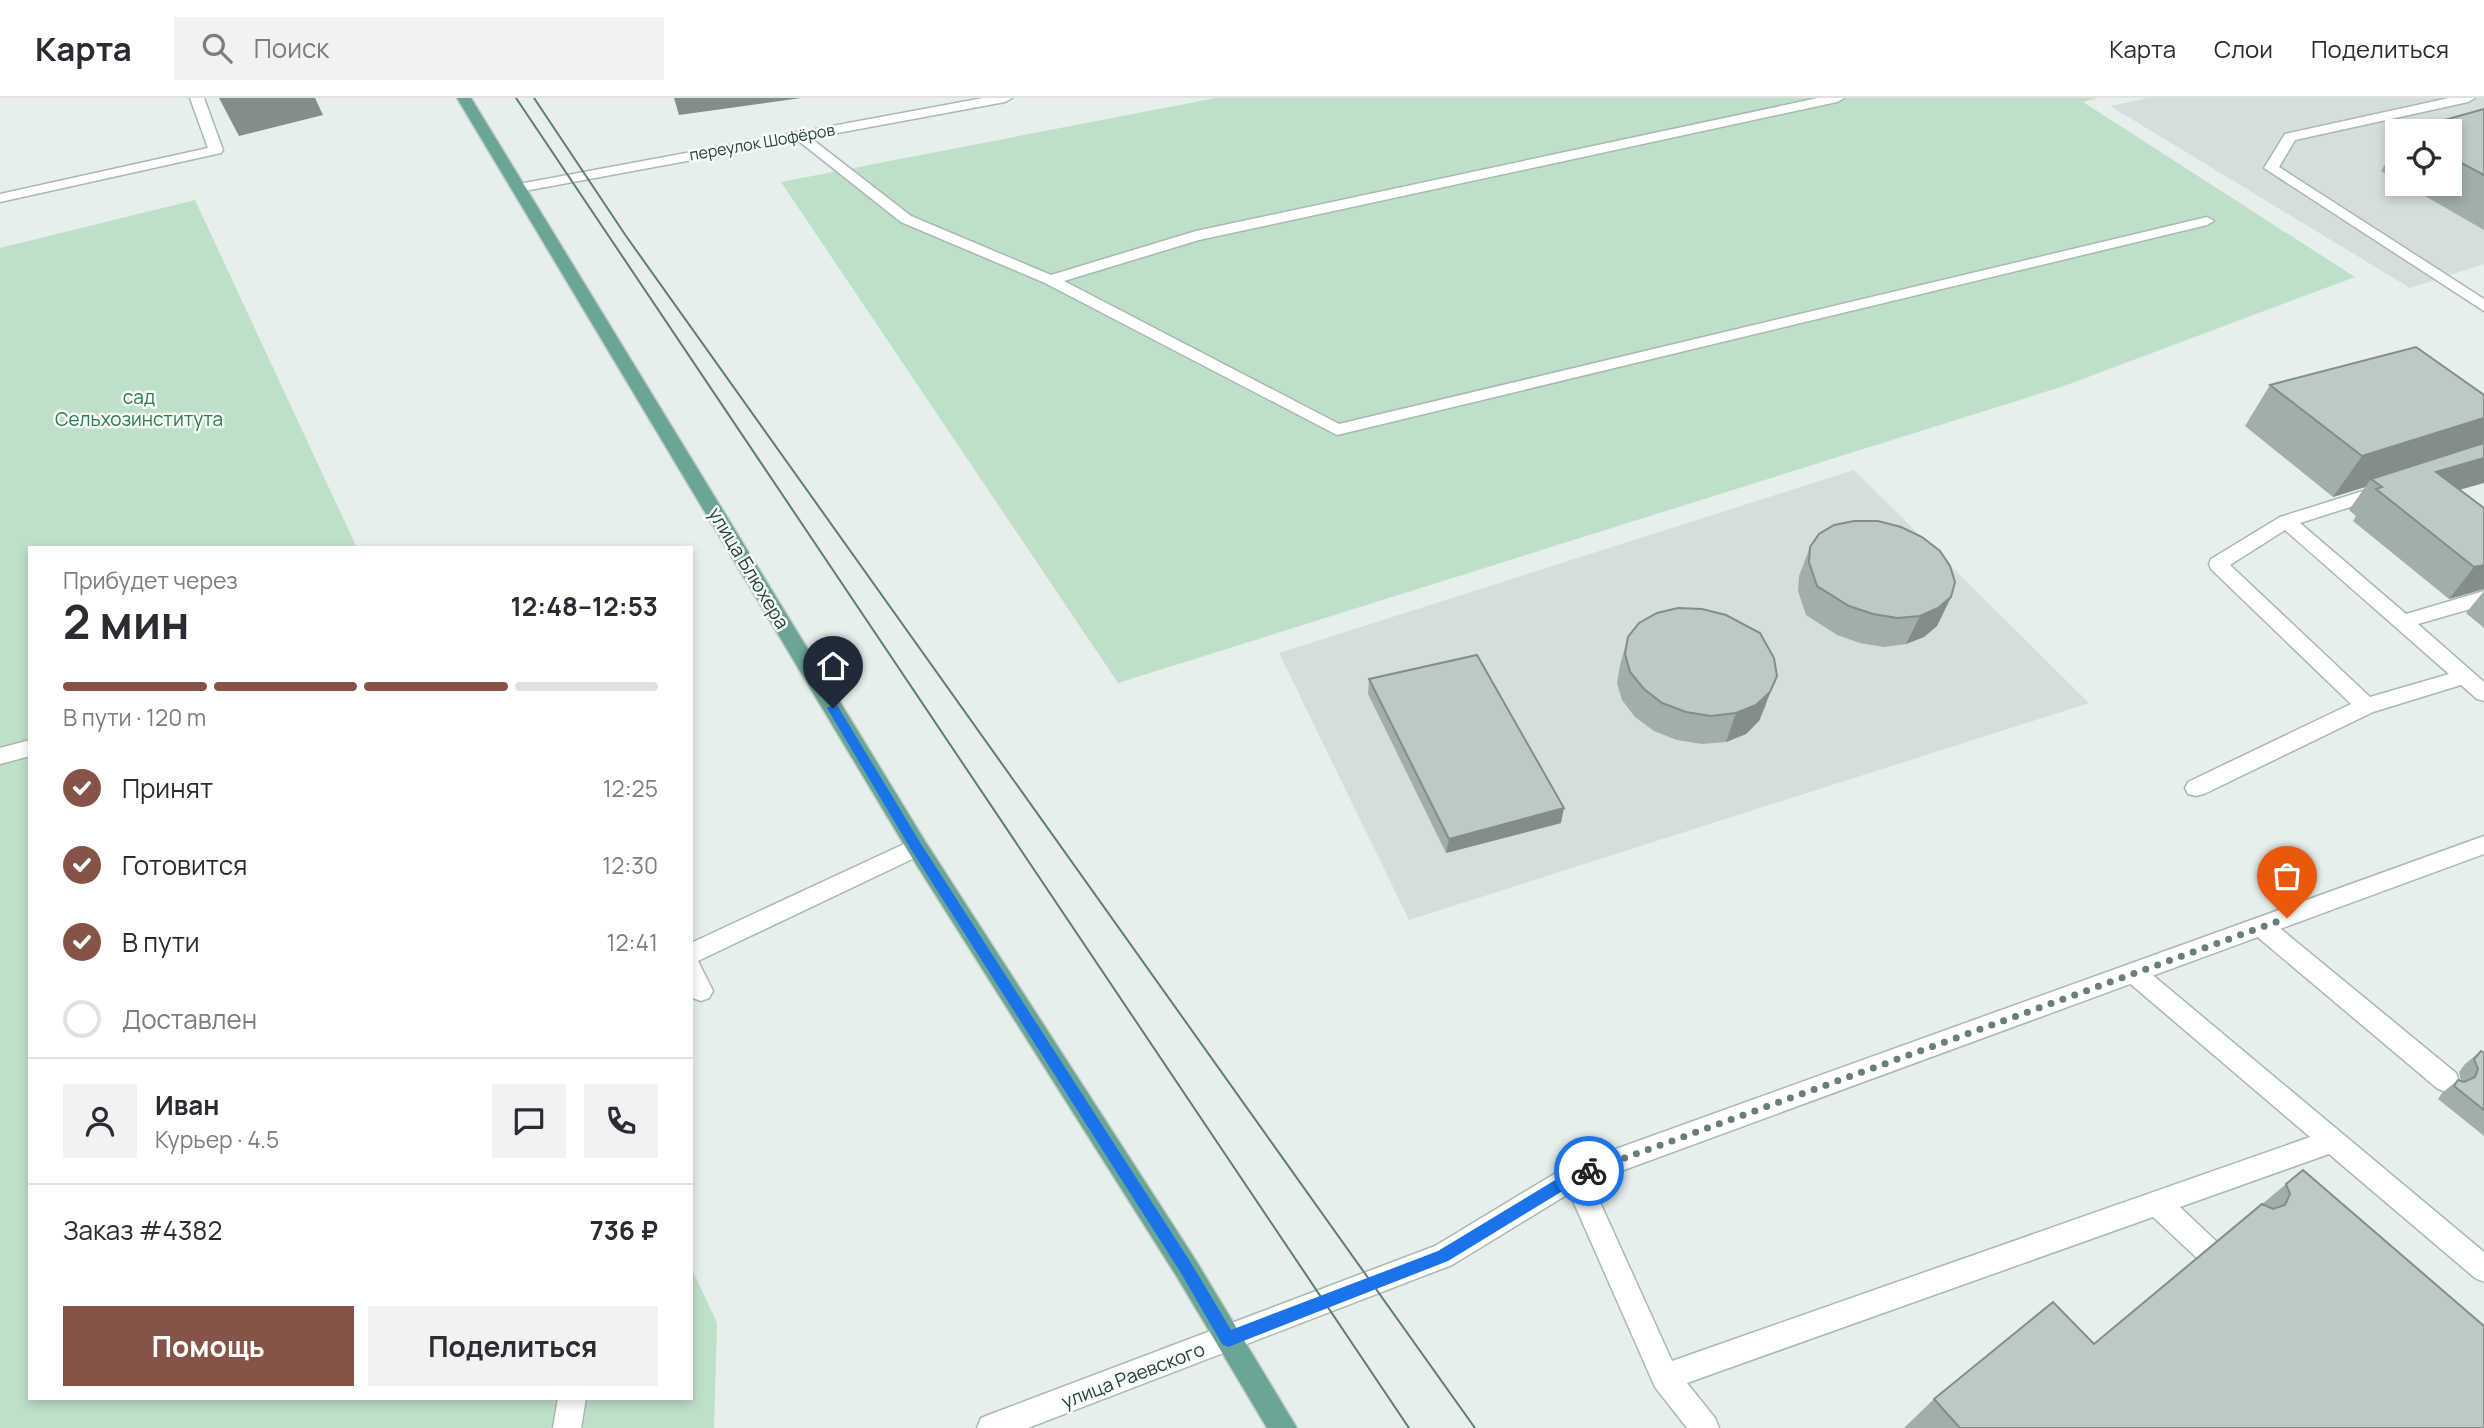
<!DOCTYPE html>
<html lang="ru">
<head>
<meta charset="utf-8">
<style>
	:root { --surface:#fff; --page:#f2f2f3; --text:#2b2b33; --muted:#7c7c81; --line:#e1e1e2; --accent:#855347 }
	body { margin:0; font-family:Manrope,sans-serif; background:var(--page); color:var(--text); height:100vh; display:flex; flex-direction:column; font-size:26px; white-space:nowrap }
	* { box-sizing:border-box; margin:0 }
	p { font-size:23px; color:var(--muted) }
	.icon { flex:none; width:38px; height:38px; fill:none; stroke:currentColor; stroke-width:2; stroke-linecap:round; stroke-linejoin:round }
	.map { position:relative; flex:1; overflow:hidden }
	.sheet { position:absolute; left:28px; top:448px; width:665px; height:854px; display:flex; flex-direction:column; background:var(--surface); border-radius:0px; box-shadow:0 4px 10px #0003 }
	.sheet>* { flex:none }
	.fabs { position:absolute; left:2385px; top:21px; display:grid; gap:14px }
	.fabs a { display:grid; place-items:center; width:77px; height:77px; border-radius:0px; background:var(--surface); box-shadow:0 4px 10px #0003; font-size:35px }
	.pin { position:absolute; display:grid; place-items:center; width:60px; height:60px; color:#fff; margin:-72px -30px; border-radius:50% 50% 50% 0; rotate:-45deg; box-shadow:0 0 7px #0007 }
	.pin .icon { rotate:45deg }
	.courier { position:absolute; display:grid; place-items:center; width:70px; height:70px; margin:-35px; border:5px solid #1a73e8; border-radius:50%; background:#fff; color:#222; box-shadow:0 2px 9px #0007 }
	.overview em { font-style:normal; font-weight:700 }
	.overview div { display:flex; flex-direction:column-reverse }
	.overview { display:flex; align-items:center; justify-content:space-between; height:119px; padding:0 35px }
	h1 { font-size:46px; font-weight:700; line-height:52px }
	.bar { display:grid; grid-template-columns:repeat(4,1fr); gap:10px 7px; align-content:center; height:84px; padding:0 35px }
	.bar i { height:9px; border-radius:5px; background:var(--line) }
	.bar .selected { background:var(--accent) }
	.bar p { grid-column:span 4 }
	.line { display:flex; align-items:center; gap:18px; padding:0 35px; border-top:2px solid var(--line) }
	.line div { flex:1 }
	.round { display:grid; place-items:center; flex:none; width:74px; height:74px; border-radius:0px; background:var(--page) }
	ol { padding:0 35px; list-style:none }
	li { display:flex; align-items:center; gap:21px; height:77px }
	li p { margin-inline-start:auto }
	li .icon { padding:7px; border-radius:50%; background:var(--accent); color:#fff; stroke-width:4 }
	li:last-child { color:var(--muted) }
	li i { width:38px; height:38px; border:4px solid var(--line); border-radius:50% }
	.primary-button { display:flex; gap:14px; margin-top:auto; padding:14px 35px }
	.primary-button a { flex:1; height:80px; border-radius:0px; background:var(--accent); color:#fff; font-size:28px; font-weight:700; line-height:80px; text-align:center }
	.primary-button a+a { background:var(--page); color:var(--text) }
	header { display:flex; align-items:center; gap:42px; box-sizing:border-box; height:98px; padding:0 35px; background:var(--surface); border-bottom:2px solid var(--line) }
	header strong { font-size:33px }
	nav { display:flex; gap:38px; margin-inline-start:auto; font-size:24px }
	.search { width:490px; height:63px; background:var(--page); display:flex; align-items:center; gap:18px; box-sizing:border-box; padding:0 24px; border-radius:0px; color:var(--muted); font-size:26px }
	.map>svg:first-child { display:block }
	.built { fill:#d4dfda; fill-rule:evenodd }
	.green { fill:#bfe0c8 }
	.lines { fill:none; stroke-linecap:round; stroke-linejoin:round }
	.lane-casing { stroke:#a8b8b2; stroke-width:3 }
	.street-casing { stroke:#a8b8b2; stroke-width:3 }
	.primary-casing { stroke:#c2cac8; stroke-width:3 }
	.lane { fill:#fff; fill-rule:evenodd }
	.street { fill:#fff; fill-rule:evenodd }
	.primary { fill:#6aa596; fill-rule:evenodd }
	.tram { stroke:#5f7d75; stroke-width:2 }
	.wall { fill:#a1aea9 }
	.shaded-wall { fill:#838d89 }
	.building { fill:#bbcac4; stroke:#838d89; stroke-width:2 }
	.route { fill:#1a73e8 }
	.done { stroke:#687f78; stroke-width:7; stroke-dasharray:0 12.6 }
	.labels { text-anchor:middle; stroke-width:5; stroke-linejoin:round; paint-order:stroke }
	.far-street-label { font-size:16px; fill:#24423a; stroke:#f7fbf9 }
	.park-label { font-size:19px; fill:#2d7a4b; stroke:#f7fbf9 }
	.street-label { font-size:19px; fill:#24423a; stroke:#f7fbf9 }
</style>
</head>
<body>
<header>
<strong>Карта</strong>
<div class="search"><svg class="icon" aria-label="search" viewBox="0 0 24 24"><circle cx="10" cy="10" r="6"/><path d="M15 15l6 6"/></svg>Поиск</div>
<nav><a>Карта</a><a>Слои</a><a>Поделиться</a></nav>
</header>
<div class="map">
<svg width="2484" height="1330" viewBox="0 0 2484 1330">
	<rect width="100%" height="100%" fill="#e6efeb"/>
	<!-- built -->
	<g class="built">
		<path d="M2148 0H2484V166L2410 190 2110 8ZM2398 33H2450V86H2398Z"/>
		<path d="M1854 372 2089 605 1409 822 1279 555Z"/>
	</g>
	<!-- green -->
	<g class="green">
		<path d="M1216 0H2097L2083 4 2355 179 2064 288 1118 585 781 84Z"/>
		<path d="M195 102 357 450H30V1300H691V1169L717 1225 714 1330H0V150Z"/>
	</g>
	<g class="lines">
		<defs>
			<g id="lane">
				<path d="M190 0H204L223 52 221 55 0 104V96L208 50Z"/>
				<path d="M1818 0H1844L1837 4 1199 142 1064 183 1339 326 2207 119 2214 123 2207 127 1337 337 1045 185 901 124 791 37 793 34H803L911 118 1051 177 1196 133Z"/>
				<path d="M2449 0H2475L2468 4 2295 42 2279 69 2484 201V213L2264 70 2285 36Z"/>
				<path d="M2382 387 2388 389 2391 393 2388 397 2300 425 2406 516 2484 493V507L2418 526 2484 584V603L2477 601 2461 587 2373 614 2204 696 2196 698 2188 696 2185 690 2188 684 2351 606 2211 471 2209 466 2211 461 2280 419ZM2285 432 2449 576 2370 599 2230 467Z"/>
				<path d="M30 642V658L0 666V650Z"/>
				<path d="M917 740 925 743 928 749 925 755 698 863 713 893 709 900 701 903 693 900 691 845Z"/>
				<path d="M2262 819 2270 822 2456 975 2459 983 2456 991 2447 994 2438 991 2254 836 2251 829 2254 822Z"/>
				<path d="M2135 866 2143 869 2484 1154V1184L2475 1180 2329 1056 2180 1109 2216 1143 2220 1152 2216 1161 2207 1165 2198 1161 2153 1119 1687 1285 1715 1320 1719 1330H1687L1655 1289 1562 1078 1566 1069 1575 1066 1584 1069 1672 1263 2310 1039 2127 883 2123 876 2127 869Z"/>
				<path d="M558 1300H586L581 1330H553Z"/>
			</g>
			<g id="street">
				<path d="M983 0H1012L1005 4 519 94 512 90 519 86Z"/>
				<path d="M2484 738V756L1583 1087 1452 1167 1028 1330H977L981 1320 991 1316 1435 1148 1566 1069Z"/>
			</g>
			<path id="primary" d="M457 0H471L925 743 1195 1161 1297 1330H1267L1177 1179 909 755Z"/>
		</defs>
		<!-- lane casing -->
		<use href="#lane" class="lane-casing"/>
		<!-- street casing -->
		<use href="#street" class="street-casing"/>
		<!-- primary casing -->
		<use href="#primary" class="primary-casing"/>
		<!-- lane -->
		<use href="#lane" class="lane"/>
		<!-- street -->
		<use href="#street" class="street"/>
		<!-- primary -->
		<use href="#primary" class="primary"/>
		<!-- tram -->
		<g class="tram">
			<path d="M516 0 1409 1330"/>
			<path d="M534 0 626 138 1475 1330"/>
		</g>
	</g>
	<!-- wall -->
	<g class="wall">
		<path d="M2484 11V132L2404 86H2450V33Z"/>
		<path d="M2398 45V82L2381 73Z"/>
		<path d="M2270 287 2484 297V343L2460 392 2484 410V491L2449 501 2353 423 2356 418 2349 412 2365 389 2333 399 2245 328Z"/>
		<path d="M1810 449 1951 499 1937 528 1924 539 1906 546 1884 549 1860 545 1837 537 1806 517 1798 493 1799 478Z"/>
		<path d="M2484 493V530L2466 515Z"/>
		<path d="M1628 539 1766 607 1759 623 1746 636 1726 644 1702 646 1677 642 1654 633 1635 619 1622 602 1617 585 1620 567Z"/>
		<path d="M1369 581 1561 725 1446 755 1368 596Z"/>
		<path d="M2481 953 2484 955V1038L2438 1001 2442 995 2458 982 2461 983 2459 974 2465 966Z"/>
		<path d="M2303 1072 2484 1330H1904L1934 1301 2094 1246Z"/>
	</g>
	<!-- shaded-wall -->
	<g class="shaded-wall">
		<path d="M219 0H315L323 17 239 38Z"/>
		<path d="M674 0H801L679 17Z"/>
		<path d="M2484 320V343L2476 354 2371 381 2365 389 2333 399 2362 358Z"/>
		<path d="M2484 360V385L2413 405 2436 374Z"/>
		<path d="M2484 467V491L2449 501 2474 469Z"/>
		<path d="M1951 499 1937 528 1924 539 1906 546 1920 518Z"/>
		<path d="M1777 578 1759 623 1746 636 1726 644 1736 615Z"/>
		<path d="M1564 710 1561 725 1446 755 1449 741Z"/>
	</g>
	<!-- building -->
	<g class="building">
		<path d="M2484 11V77L2450 59V33H2405Z"/>
		<path d="M2416 249 2484 297V320L2362 358 2270 287Z"/>
		<path d="M2484 345V360L2436 374 2484 410V467L2474 469 2376 391 2382 389 2371 381Z"/>
		<path d="M1854 423H1878L1901 429 1922 439 1940 453 1950 468 1955 484 1951 499 1938 510 1920 518 1897 520 1873 516 1849 508 1817 488 1809 464 1810 449 1819 436 1834 427Z"/>
		<path d="M1678 510 1702 511 1726 517 1760 535 1774 560 1777 578 1770 594 1756 607 1736 615 1711 618 1686 614 1662 605 1644 591 1630 574 1625 556 1628 539 1639 525 1657 515Z"/>
		<path d="M1477 557 1564 710 1449 741 1369 581Z"/>
		<path d="M2481 953 2484 955V1012L2454 988 2458 982 2464 984 2475 979 2478 971 2474 961Z"/>
		<path d="M2303 1072 2484 1228V1330H1960L1934 1301 2053 1204 2094 1246 2262 1106 2273 1111 2285 1107 2290 1096 2286 1086Z"/>
	</g>
	<!-- route -->
	<path class="route" d="M833 606 837 607 921 746 1191 1165 1231 1232 1438 1153 1570 1073 1589 1066 1596 1073 1594 1077 1579 1083 1448 1163 1228 1249 1222 1246 1181 1175 912 753 827 610Z"/>
	<g class="lines">
		<!-- done -->
		<path class="done" d="M1589 1073 2287 820"/>
	</g>
	<g class="labels">
		<!-- far-street labels -->
		<g class="far-street-label">
			<text transform="translate(762 44) rotate(-10)" y="6">переулок Шофёров</text>
		</g>
		<!-- park labels -->
		<g class="park-label">
			<text x="139" y="306">сад<tspan x="139" dy="22">Сельхозинститута</tspan></text>
		</g>
		<!-- street labels -->
		<g class="street-label">
			<text transform="translate(749 470) rotate(59)" y="7">улица Блюхера</text>
			<text transform="translate(1133 1277) rotate(-21)" y="7">улица Раевского</text>
		</g>
	</g>
</svg>
<div class="fabs">
<a><svg class="icon" aria-label="locate" viewBox="0 0 24 24"><circle cx="12" cy="12" r="6"/><path d="M12 2v4M12 18v4M2 12h4M18 12h4"/></svg></a>
</div>
<div class="pin" style="left:2287px;top:820px;background:#ea580c"><svg class="icon" aria-label="bag" viewBox="0 0 24 24"><path d="M5 8h14l-1 12H6zM9 8a3 3 0 0 1 6 0"/></svg></div>
<div class="pin" style="left:833px;top:610px;background:#1f2937"><svg class="icon" aria-label="home" viewBox="0 0 24 24"><path d="M3 11l9-7 9 7M6 9v11h12V9"/></svg></div>
<div class="courier" style="left:1589px;top:1073px"><svg class="icon" aria-label="bike" viewBox="0 0 24 24"><circle cx="6" cy="16" r="4"/><circle cx="18" cy="16" r="4"/><path d="M6 16l4-8h5l3 8M10 8l3 8H6M13 5h3"/></svg></div>
<section class="sheet">
<div class="overview"><div><h1>2 мин</h1><p>Прибудет через</p></div><em>12:48–12:53</em></div>
<div class="bar"><i class="selected"></i><i class="selected"></i><i class="selected"></i><i></i><p>В пути · 120 m</p></div>
<ol>
<li><svg class="icon" aria-label="check" viewBox="0 0 24 24"><path d="M5 12l5 5 9-10"/></svg>Принят<p>12:25</p></li>
<li><svg class="icon" aria-label="check" viewBox="0 0 24 24"><path d="M5 12l5 5 9-10"/></svg>Готовится<p>12:30</p></li>
<li><svg class="icon" aria-label="check" viewBox="0 0 24 24"><path d="M5 12l5 5 9-10"/></svg>В пути<p>12:41</p></li>
<li><i></i>Доставлен</li>
</ol>
<div class="line" style="height:126px"><a class="round"><svg class="icon" aria-label="person" viewBox="0 0 24 24"><circle cx="12" cy="8" r="4"/><path d="M4 21q1-7 8-7t8 7"/></svg></a><div><b>Иван</b><p>Курьер · 4.5</p></div><a class="round"><svg class="icon" aria-label="chat" viewBox="0 0 24 24"><path d="M4 5h16v11H9l-5 4z"/></svg></a><a class="round"><svg class="icon" aria-label="phone" viewBox="0 0 24 24"><path d="M5 4h4l2 5-3 2q2 4 5 5l2-3 5 2v4C11 20 4 13 5 4z"/></svg></a></div>
<div class="line" style="height:91px"><div>Заказ #4382</div><b>736 ₽</b></div>
<div class="primary-button"><a>Помощь</a><a>Поделиться</a></div>
</section>
</div>
</body>
</html>
